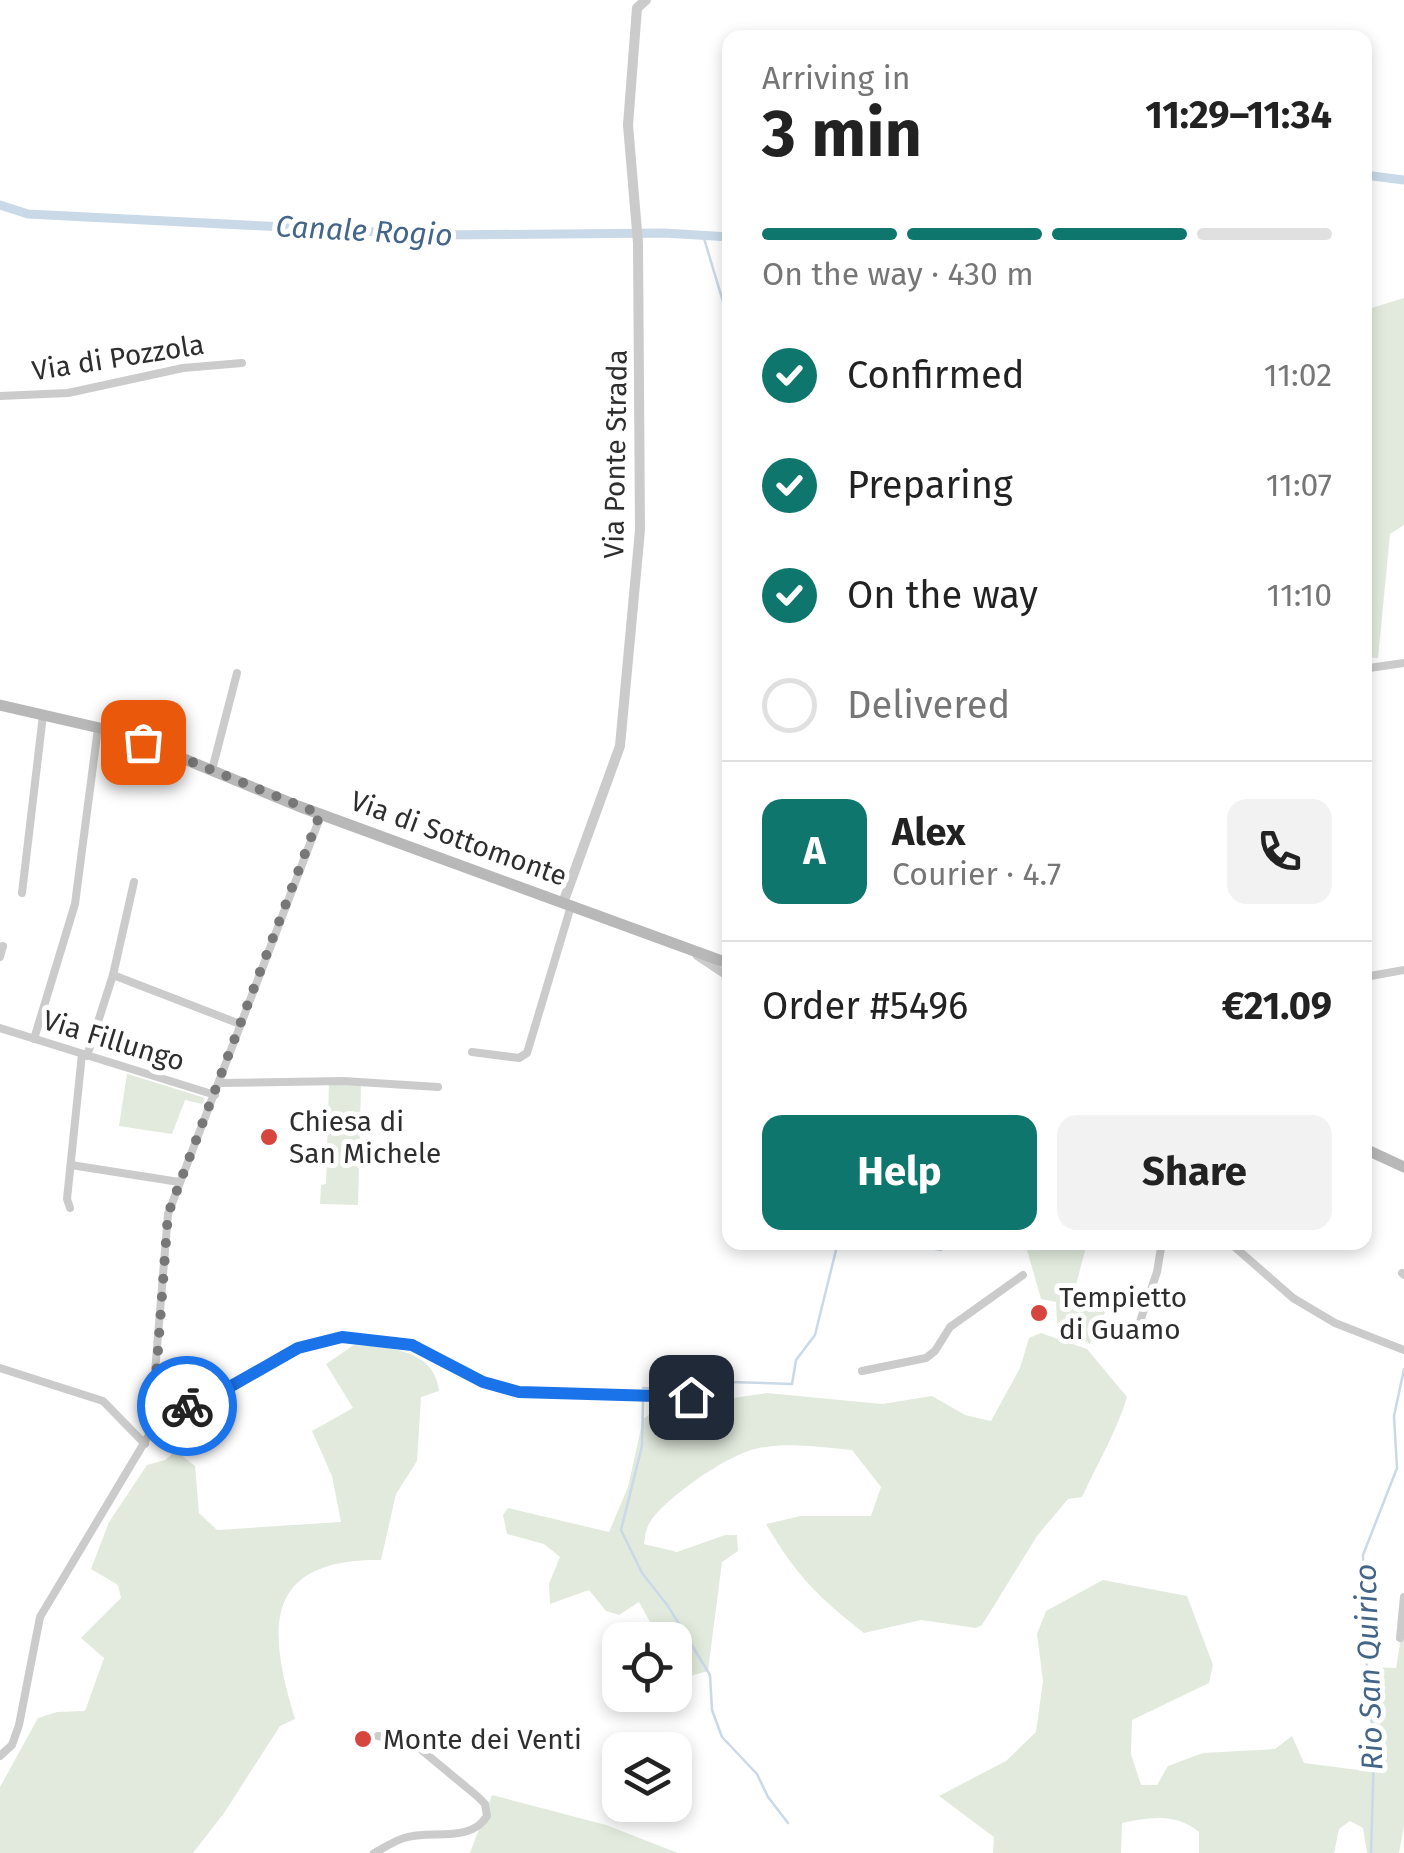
<!DOCTYPE html>
<html lang="en">
<head>
<meta charset="utf-8">
<style>
	:root { --surface:#fff; --page:#f2f2f2; --text:#222; --muted:#767676; --line:#e0e0e0; --accent:#0f766e }
	body { margin:0; font-family:"Fira Sans",sans-serif; background:var(--page); color:var(--text); height:100vh; display:flex; flex-direction:column; font-size:38px; white-space:nowrap }
	* { box-sizing:border-box; margin:0 }
	p { font-size:32px; color:var(--muted) }
	.icon { flex:none; width:55px; height:55px; fill:none; stroke:currentColor; stroke-width:2; stroke-linecap:round; stroke-linejoin:round }
	.map { position:relative; flex:1; overflow:hidden }
	.drawer { position:absolute; left:722px; top:30px; width:650px; height:1220px; display:flex; flex-direction:column; background:var(--surface); border-radius:20px; box-shadow:0 5px 15px #0003 }
	.drawer>* { flex:none }
	.buttons { position:absolute; left:602px; top:1622px; display:grid; gap:20px }
	.buttons a { display:grid; place-items:center; width:90px; height:90px; border-radius:20px; background:var(--surface); box-shadow:0 5px 15px #0003; font-size:50px }
	.pin { position:absolute; display:grid; place-items:center; width:85px; height:85px; color:#fff; margin:-42px; border-radius:20px; box-shadow:0 5px 15px #0006 }
	.courier { position:absolute; display:grid; place-items:center; width:100px; height:100px; margin:-50px; border:8px solid #1a73e8; border-radius:50%; background:#fff; color:#222; box-shadow:0 2px 12px #0007 }
	.overview em { font-style:normal; font-weight:700 }
	.overview div { display:flex; flex-direction:column-reverse }
	.overview { display:flex; align-items:center; justify-content:space-between; height:170px; padding:0 40px }
	h1 { font-size:65px; font-weight:700; line-height:75px }
	.bar { display:grid; grid-template-columns:repeat(4,1fr); gap:15px 10px; align-content:center; height:120px; padding:0 40px }
	.bar i { height:12px; border-radius:8px; background:var(--line) }
	.bar .selected { background:var(--accent) }
	.bar p { grid-column:span 4 }
	.line { display:flex; align-items:center; gap:25px; padding:0 40px; border-top:2px solid var(--line) }
	.line div { flex:1 }
	.round { display:grid; place-items:center; flex:none; width:105px; height:105px; border-radius:20px; background:var(--page) }
	ol { padding:0 40px; list-style:none }
	li { display:flex; align-items:center; gap:30px; height:110px }
	li p { margin-inline-start:auto }
	li .icon { padding:10px; border-radius:50%; background:var(--accent); color:#fff; stroke-width:4 }
	li:last-child { color:var(--muted) }
	li i { width:55px; height:55px; border:5px solid var(--line); border-radius:50% }
	.primary-button { display:flex; gap:20px; margin-top:auto; padding:20px 40px }
	.primary-button a { flex:1; height:115px; border-radius:20px; background:var(--accent); color:#fff; font-size:40px; font-weight:700; line-height:115px; text-align:center }
	.primary-button a+a { background:var(--page); color:var(--text) }
	.map>svg:first-child { display:block }
	.green { fill:#e2eadd }
	.lines { fill:none; stroke-linecap:round; stroke-linejoin:round }
	.stream { stroke:#cad9e8; stroke-width:2.5 }
	.canal { stroke:#cad9e8; stroke-width:9 }
	.minor { stroke:#cbcbcb; stroke-width:8 }
	.tertiary { stroke:#cbcbcb; stroke-width:10 }
	.secondary { stroke:#b8b8b8; stroke-width:11 }
	.done { stroke:#777; stroke-width:10; stroke-dasharray:0 18 }
	.route { stroke:#1a73e8; stroke-width:12 }
	.poi-dot { fill:#d6463e; stroke:#fff; stroke-width:4 }
	.labels { text-anchor:middle; stroke-width:10; stroke-linejoin:round; paint-order:stroke }
	.street-label { font-size:28px; fill:#2e2e2e; stroke:#fff }
	.poi-label { font-size:28px; fill:#2e2e2e; stroke:#fff; text-anchor:start }
	.water-label { font-size:30px; font-style:italic; fill:#436589; stroke:#fff }
</style>
</head>
<body>
<div class="map">
<svg width="1404" height="1853" viewBox="0 0 1404 1853">
	<rect width="100%" height="100%" fill="#fff"/>
	<!-- green -->
	<g class="green">
		<path d="M1404 298V525L1390 534 1378 658 1365 657V310Z"/>
		<path d="M127 1074H128L205 1098 202 1104 185 1100 172 1134 119 1126Z"/>
		<path d="M329 1083 361 1084 358 1205 320 1204 321 1185 326 1184Z"/>
		<path d="M1025 1243H1087L1076 1285 1107 1308 1090 1344 1057 1323 1056 1302 1041 1299Z"/>
		<path d="M1041 1333 1087 1349 1127 1397C1116 1433 1098 1462 1082 1497L1068 1499 1037 1536 982 1625 976 1628 921 1620 864 1633C818 1597 796 1575 766 1524L801 1516H871L881 1487 852 1450C822 1447 789 1442 759 1448 728 1454 668 1496 650 1522 646 1528 645 1537 644 1544L677 1552 725 1535H737L738 1551 722 1562 708 1671 679 1679 675 1669V1640H660L639 1602 619 1615 606 1611 589 1590 550 1604 549 1584 560 1557 544 1544 507 1534 503 1515 508 1508 609 1532 628 1487 643 1419 657 1409 767 1393 882 1404 932 1396 965 1415 991 1421 1020 1368 1029 1338Z"/>
		<path d="M354 1345C388 1347 435 1349 439 1391L421 1397 417 1461 396 1494 381 1560C263 1559 267 1628 295 1719L280 1726 224 1813 193 1853H0V1787L38 1718 57 1712 85 1711 104 1658 81 1638 121 1598 118 1585 91 1569 109 1522 147 1465 165 1460 176 1451 195 1466 199 1513 217 1530 341 1522 332 1476 312 1431 353 1408 326 1364Z"/>
		<path d="M1103 1580 1187 1596 1213 1665 1209 1683 1132 1720 1131 1754 1141 1785H1157L1168 1766 1203 1753 1275 1749 1292 1736 1304 1763 1366 1771 1373 1737 1371 1667 1396 1668 1404 1618V1826L1399 1853H1367L1363 1828 1350 1821 1339 1829 1334 1853H1199V1832C1176 1813 1150 1817 1122 1823L1121 1853H993L994 1837 939 1796 1006 1761 1036 1732 1043 1681 1037 1634 1046 1611Z"/>
		<path d="M492 1795 606 1825 678 1853H470Z"/>
	</g>
	<g class="lines">
		<!-- stream -->
		<g class="stream">
			<path d="M703 235 730 325"/>
			<path d="M897 1242 941 1250 943 1242"/>
			<path d="M643 1388 679 1390 730 1382 792 1384 796 1360 815 1335 838 1242"/>
			<path d="M643 1401 642 1446 621 1530 642 1573 668 1606 710 1675 712 1710 722 1737 757 1774 768 1797 788 1823"/>
			<path d="M1371 1853 1374 1752 1365 1642 1363 1555 1397 1468 1394 1416 1404 1369"/>
		</g>
		<!-- canal -->
		<g class="canal">
			<path d="M1365 175 1404 180"/>
			<path d="M0 205 28 214 440 235 664 233 730 237"/>
		</g>
		<!-- minor -->
		<g class="minor">
			<path d="M0 396 68 393 183 368 242 363"/>
			<path d="M1365 672 1369 668 1404 663"/>
			<path d="M212 770 237 673"/>
			<path d="M22 893 43 715"/>
			<path d="M697 956 730 978"/>
			<path d="M0 957 3 946"/>
			<path d="M113 975 240 1024"/>
			<path d="M1365 977 1404 970"/>
			<path d="M0 1028 215 1095"/>
			<path d="M34 1039 75 904 98 728"/>
			<path d="M472 1052 519 1058 527 1053 571 906"/>
			<path d="M87 1056 113 975 134 882"/>
			<path d="M219 1083 343 1081 438 1087"/>
			<path d="M71 1165 179 1182"/>
			<path d="M70 1208 67 1199 82 1054"/>
			<path d="M1229 1242 1293 1298 1335 1323 1404 1350"/>
			<path d="M1402 1273 1404 1275"/>
			<path d="M1136 1333 1157 1272 1162 1242"/>
			<path d="M0 1368 103 1401 145 1444"/>
			<path d="M862 1371 926 1358 935 1351 950 1327 1023 1275"/>
			<path d="M153 1418 233 1385 298 1348 342 1337 412 1345 483 1382 519 1392 691 1397"/>
			<path d="M1400 1638 1404 1597"/>
			<path d="M0 1756 12 1745 19 1725 40 1617 150 1433 168 1214 321 815"/>
			<path d="M374 1853C384 1848 394 1841 404 1838 430 1829 470 1844 487 1816L485 1804 477 1796 413 1743 378 1736"/>
		</g>
		<!-- tertiary -->
		<path class="tertiary" d="M563 903 620 746 640 530 638 243 628 125 637 8 646 0"/>
		<!-- secondary -->
		<g class="secondary">
			<path d="M0 705 104 729 143 742 298 806 730 964"/>
			<path d="M1365 1149 1404 1167"/>
		</g>
	</g>
	<g class="lines">
		<!-- done -->
		<path class="done" d="M143 742 320 814 168 1214 153 1418 187 1406"/>
		<!-- route -->
		<path class="route" d="M187 1406 233 1385 298 1348 342 1337 412 1345 483 1382 519 1392 691 1397"/>
	</g>
	<!-- markers -->
	<g class="poi-dot">
		<circle cx="269" cy="1137" r="10"/>
		<circle cx="1039" cy="1313" r="10"/>
		<circle cx="363" cy="1739" r="10"/>
	</g>
	<g class="labels">
		<!-- street labels -->
		<g class="street-label">
			<text transform="translate(118 357) rotate(-9)" y="10">Via di Pozzola</text>
			<text transform="translate(615 454) rotate(-89)" y="10">Via Ponte Strada</text>
			<text transform="translate(459 838) rotate(20)" y="10">Via di Sottomonte</text>
			<text transform="translate(114 1040) rotate(17)" y="10">Via Fillungo</text>
		</g>
		<!-- poi labels -->
		<g class="poi-label">
			<text x="289" y="1131">Chiesa di<tspan x="289" dy="32">San Michele</tspan></text>
			<text x="1059" y="1307">Tempietto<tspan x="1059" dy="32">di Guamo</tspan></text>
			<text x="383" y="1749">Monte dei Venti</text>
		</g>
		<!-- water labels -->
		<g class="water-label">
			<text transform="translate(364 231) rotate(3)" y="10">Canale Rogio</text>
			<text transform="translate(1369 1667) rotate(-92)" y="10">Rio San Quirico</text>
		</g>
	</g>
</svg>
<div class="buttons">
<a><svg class="icon" aria-label="locate" viewBox="0 0 24 24"><circle cx="12" cy="12" r="6"/><path d="M12 2v4M12 18v4M2 12h4M18 12h4"/></svg></a>
<a><svg class="icon" aria-label="layers" viewBox="0 0 24 24"><path d="M12 4l9 5-9 5-9-5zM3 14l9 5 9-5"/></svg></a>
</div>
<div class="pin" style="left:143px;top:742px;background:#ea580c"><svg class="icon" aria-label="bag" viewBox="0 0 24 24"><path d="M5 8h14l-1 12H6zM9 8a3 3 0 0 1 6 0"/></svg></div>
<div class="pin" style="left:691px;top:1397px;background:#1f2937"><svg class="icon" aria-label="home" viewBox="0 0 24 24"><path d="M3 11l9-7 9 7M6 9v11h12V9"/></svg></div>
<div class="courier" style="left:187px;top:1406px"><svg class="icon" aria-label="bike" viewBox="0 0 24 24"><circle cx="6" cy="16" r="4"/><circle cx="18" cy="16" r="4"/><path d="M6 16l4-8h5l3 8M10 8l3 8H6M13 5h3"/></svg></div>
<section class="drawer">
<div class="overview"><div><h1>3 min</h1><p>Arriving in</p></div><em>11:29–11:34</em></div>
<div class="bar"><i class="selected"></i><i class="selected"></i><i class="selected"></i><i></i><p>On the way · 430 m</p></div>
<ol>
<li><svg class="icon" aria-label="check" viewBox="0 0 24 24"><path d="M5 12l5 5 9-10"/></svg>Confirmed<p>11:02</p></li>
<li><svg class="icon" aria-label="check" viewBox="0 0 24 24"><path d="M5 12l5 5 9-10"/></svg>Preparing<p>11:07</p></li>
<li><svg class="icon" aria-label="check" viewBox="0 0 24 24"><path d="M5 12l5 5 9-10"/></svg>On the way<p>11:10</p></li>
<li><i></i>Delivered</li>
</ol>
<div class="line" style="height:180px"><b class="round" style="background:var(--accent);color:#fff">A</b><div><b>Alex</b><p>Courier · 4.7</p></div><a class="round"><svg class="icon" aria-label="phone" viewBox="0 0 24 24"><path d="M5 4h4l2 5-3 2q2 4 5 5l2-3 5 2v4C11 20 4 13 5 4z"/></svg></a></div>
<div class="line" style="height:130px"><div>Order #5496</div><b>€21.09</b></div>
<div class="primary-button"><a>Help</a><a>Share</a></div>
</section>
</div>
</body>
</html>
